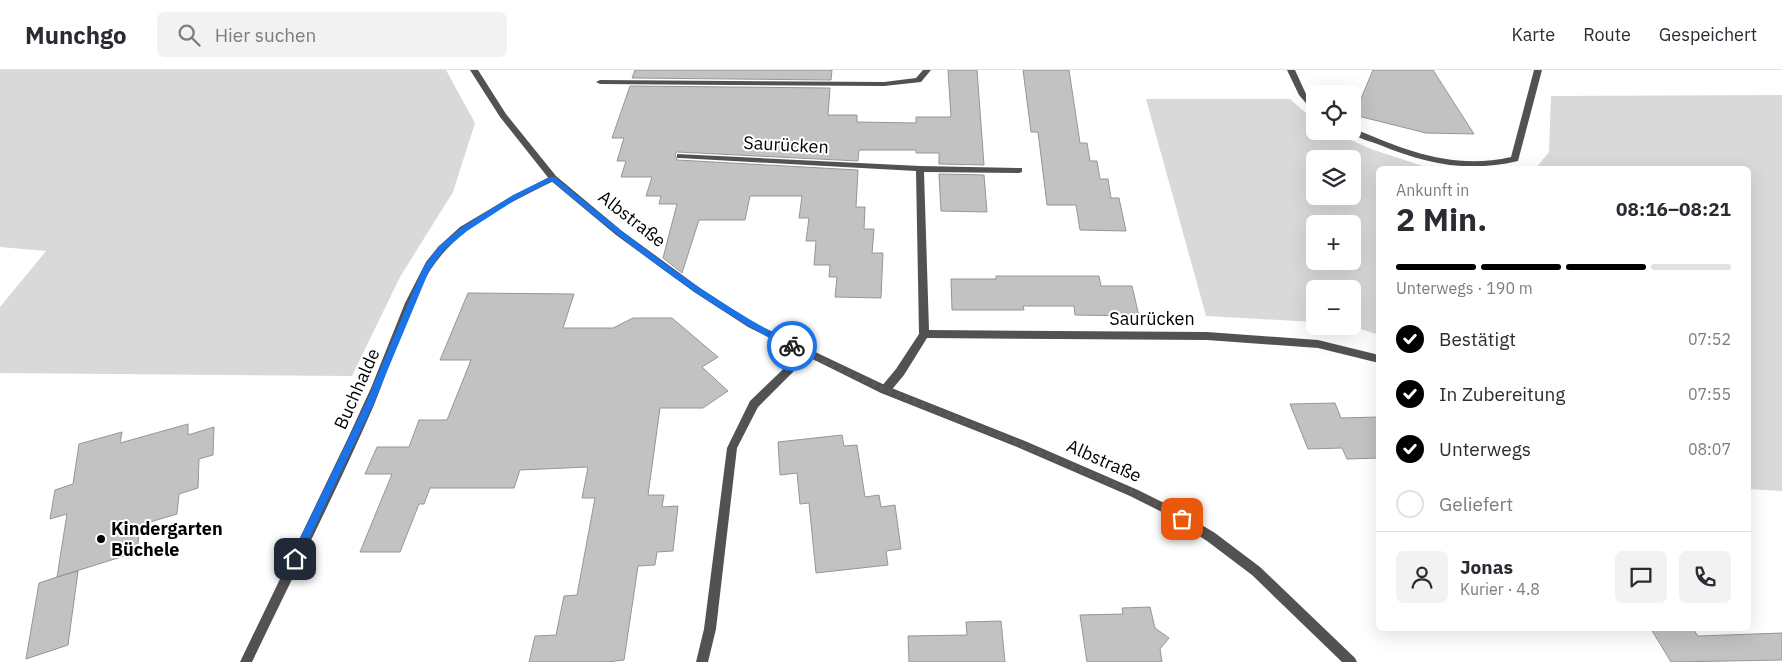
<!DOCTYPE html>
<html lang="de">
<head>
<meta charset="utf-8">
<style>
	:root { --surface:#fff; --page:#f2f2f3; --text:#2b2b33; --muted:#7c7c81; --line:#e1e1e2; --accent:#000 }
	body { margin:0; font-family:"IBM Plex Sans",sans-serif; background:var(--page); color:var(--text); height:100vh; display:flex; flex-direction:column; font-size:19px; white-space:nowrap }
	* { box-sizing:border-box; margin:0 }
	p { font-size:16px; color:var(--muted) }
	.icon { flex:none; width:28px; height:28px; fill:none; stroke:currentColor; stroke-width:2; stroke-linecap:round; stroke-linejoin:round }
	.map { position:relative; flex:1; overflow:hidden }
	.side { position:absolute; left:1376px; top:96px; width:375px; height:465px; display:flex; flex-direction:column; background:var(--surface); border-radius:8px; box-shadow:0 5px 20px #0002 }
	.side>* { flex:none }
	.fabs { position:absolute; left:1306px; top:15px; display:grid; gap:10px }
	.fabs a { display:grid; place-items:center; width:55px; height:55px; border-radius:8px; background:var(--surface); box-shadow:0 5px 20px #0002; font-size:25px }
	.pin { position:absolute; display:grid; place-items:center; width:42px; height:42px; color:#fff; margin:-21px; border-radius:10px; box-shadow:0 2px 8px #0006 }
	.courier { position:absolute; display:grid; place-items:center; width:50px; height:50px; margin:-25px; border:4px solid #1a73e8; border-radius:50%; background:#fff; color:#222; box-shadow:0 1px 6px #0007 }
	.summary em { font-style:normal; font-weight:700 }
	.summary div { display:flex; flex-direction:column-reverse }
	.summary { display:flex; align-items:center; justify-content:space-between; height:85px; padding:0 20px }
	h1 { font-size:32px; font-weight:700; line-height:38px }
	.bar { display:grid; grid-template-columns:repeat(4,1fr); gap:8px 5px; align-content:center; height:60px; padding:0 20px }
	.bar i { height:6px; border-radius:4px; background:var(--line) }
	.bar .selected { background:var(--accent) }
	.bar p { grid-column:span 4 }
	.line { display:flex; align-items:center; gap:12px; padding:0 20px; border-top:1px solid var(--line) }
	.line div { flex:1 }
	.round { display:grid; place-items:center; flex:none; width:52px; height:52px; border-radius:8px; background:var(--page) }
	ol { padding:0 20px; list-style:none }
	li { display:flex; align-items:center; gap:15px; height:55px }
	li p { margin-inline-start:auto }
	li .icon { padding:5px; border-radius:50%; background:var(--accent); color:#fff; stroke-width:4 }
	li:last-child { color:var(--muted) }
	li i { width:28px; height:28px; border:2px solid var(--line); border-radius:50% }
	header { display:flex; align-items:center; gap:30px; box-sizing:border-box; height:70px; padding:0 25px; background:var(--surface); border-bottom:1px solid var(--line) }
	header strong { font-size:24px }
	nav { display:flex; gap:28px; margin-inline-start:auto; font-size:18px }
	.search { width:350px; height:45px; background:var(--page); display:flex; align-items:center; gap:12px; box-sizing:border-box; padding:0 18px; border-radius:8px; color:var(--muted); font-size:19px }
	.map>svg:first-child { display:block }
	.green { fill:#d9d9d9; fill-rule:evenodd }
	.building { fill:#c2c2c2; stroke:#969696 }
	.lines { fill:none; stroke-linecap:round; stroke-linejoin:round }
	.minor { fill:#525252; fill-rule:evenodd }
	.tertiary { fill:#525252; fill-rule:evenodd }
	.route { fill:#1a73e8 }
	.done { stroke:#595959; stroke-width:5; stroke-dasharray:0 9 }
	.poi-dot { fill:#000; stroke:#fff; stroke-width:2 }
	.labels { text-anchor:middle; stroke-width:4; stroke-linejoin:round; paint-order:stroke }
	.street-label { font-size:18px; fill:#000; stroke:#fff }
	.poi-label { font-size:18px; font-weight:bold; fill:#000; stroke:#fff; text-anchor:start }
</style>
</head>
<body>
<header>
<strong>Munchgo</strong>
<div class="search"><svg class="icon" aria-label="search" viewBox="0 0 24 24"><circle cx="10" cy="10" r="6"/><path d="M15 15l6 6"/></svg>Hier suchen</div>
<nav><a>Karte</a><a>Route</a><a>Gespeichert</a></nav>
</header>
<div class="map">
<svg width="1782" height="592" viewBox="0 0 1782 592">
	<rect width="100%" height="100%" fill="#fff"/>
	<!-- green -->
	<g class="green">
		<path d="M0 0H446L475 53 453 122 400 207 352 306 0 303V237L46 181 0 177Z"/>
		<path d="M1782 25V421L1749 419V99H1535L1549 82 1551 26Z"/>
		<path d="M1146 29H1290L1315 51V61H1331L1371 79 1432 99H1379V265L1352 256V219H1315V252L1206 246ZM1315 89H1352V126H1315ZM1315 154H1352V191H1315Z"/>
	</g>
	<!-- building -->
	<g class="building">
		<path d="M635 0H832L831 10 632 8Z"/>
		<path d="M948 0H977L984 95 939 94V83H916V80H859L858 91 677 82 675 84 677 90 858 100 856 137H865L864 159H874L872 183H883L881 228 835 227 837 207H829L830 195H814L816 171H806L809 148H799L802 126H750L745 150H699L682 203 663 188 677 134H659L661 126H646L652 107H621L626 91H617L624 68H612L630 16 830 18 828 45H857V52L916 53V47H951Z"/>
		<path d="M1023 0H1069L1080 73H1087L1090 91H1097L1100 109H1108L1111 128H1119L1126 161 1080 160 1076 135H1047L1038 62H1031Z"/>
		<path d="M1373 0H1433L1474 64 1426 63 1354 45Z"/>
		<path d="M939 104 984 105 987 142 941 141Z"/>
		<path d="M996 206H1099L1101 216H1132L1139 246 1075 245 1074 236H1023L1024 240H952L951 209H996Z"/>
		<path d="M468 223 574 224 563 258H613L633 248H672L718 287 702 297 728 321 703 338H660L648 425H664L662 437 678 436 673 481 657 482 655 495 638 496 624 590 607 592H529L535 566 556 565 564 526 577 525 595 428H582L588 397 520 400 514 418H430L424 434H419L400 482H360L392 404H365L377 377H409L419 350H447L471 290H440Z"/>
		<path d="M1335 333 1341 348 1379 347V388L1347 389 1342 378 1308 379 1290 334Z"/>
		<path d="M188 354V365L214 357 213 385 199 389 198 418 179 424 177 444 140 455 137 482 57 507 78 501 68 575 26 589 39 513 57 507 67 444 50 449 55 420 73 414 79 374 122 362 120 373Z"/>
		<path d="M842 365 844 376 857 375 865 427 879 425 881 437 895 435 901 479 886 481 888 495 816 503 809 433 800 434 797 403 780 405 778 372Z"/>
		<path d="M1150 537 1155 558 1169 568 1160 579 1162 592H1087L1080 545 1123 544 1122 538Z"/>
		<path d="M1001 551 1005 592H909L908 566 967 565 966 552Z"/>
		<path d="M1651 559H1693L1698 566 1782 563V590L1671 592Z"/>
	</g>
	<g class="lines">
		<!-- minor -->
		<g class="minor">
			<path d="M923 0H931L921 12 884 16 600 14 596 12 600 10 884 12 916 8Z"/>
			<path d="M1287 0H1295L1306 24 1315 33V40H1312L1299 25Z"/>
			<path d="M1534 0H1542L1518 91C1468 103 1426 94 1380 75 1369 71 1357 68 1348 61L1355 59C1407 81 1454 100 1511 87Z"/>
			<path d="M677 84 920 96 1022 98V102L1019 103 924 102 929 260 1207 262 1318 270 1379 285V293L1318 278 1207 270 927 268 904 305 889 323H881L880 320 881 317 896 299 919 264 916 101 680 88H677Z"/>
			<path d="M553 105 557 108 556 110C519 128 472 150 445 181 410 219 394 287 374 335 336 422 293 506 252 592H240L348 368 371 318 405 233 426 192 438 177 460 157 507 129Z"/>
			<path d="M806 279 809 280 811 283 809 286 758 337 737 378 716 559 708 592H696L704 559 727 378 750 331 803 280Z"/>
		</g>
		<!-- tertiary -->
		<path class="tertiary" d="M470 0H478L506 44 556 106 622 161 700 218 754 253 889 317 1025 371 1138 420 1172 437 1215 463 1260 497 1355 588 1357 592H1342L1252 505 1207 471 1164 443 1130 426 1017 377 881 323 748 257 694 222 616 165 550 110 500 47Z"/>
	</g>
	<!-- route -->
	<path class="route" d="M550 107H555C630 169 707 230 795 274V278H789C702 234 626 173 552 111L518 128 467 161 444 180 429 201 373 335 298 492H292L290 489 365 335 423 198 439 176 461 158 513 125Z"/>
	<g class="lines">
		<!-- done -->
		<path class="done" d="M792 276C879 320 972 353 1062 392 1103 409 1145 425 1182 449"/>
	</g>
	<!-- markers -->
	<circle class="poi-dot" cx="101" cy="469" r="5"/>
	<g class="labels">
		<!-- street labels -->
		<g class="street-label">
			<text transform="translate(786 75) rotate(3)" y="6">Saurücken</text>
			<text transform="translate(632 149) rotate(38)" y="6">Albstraße</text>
			<text x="1152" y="255">Saurücken</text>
			<text transform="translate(357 319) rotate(-66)" y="6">Buchhalde</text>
			<text transform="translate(1104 391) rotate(24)" y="6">Albstraße</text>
		</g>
		<!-- poi labels -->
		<g class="poi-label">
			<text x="111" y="465">Kindergarten<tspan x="111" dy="21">Büchele</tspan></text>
		</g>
	</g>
</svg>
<div class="fabs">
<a><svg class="icon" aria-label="locate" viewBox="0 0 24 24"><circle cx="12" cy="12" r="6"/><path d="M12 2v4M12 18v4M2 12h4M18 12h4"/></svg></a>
<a><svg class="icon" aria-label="layers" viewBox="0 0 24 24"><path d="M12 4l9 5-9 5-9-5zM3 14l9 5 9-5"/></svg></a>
<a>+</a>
<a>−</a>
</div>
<div class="pin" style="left:1182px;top:449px;background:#ea580c"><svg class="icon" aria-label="bag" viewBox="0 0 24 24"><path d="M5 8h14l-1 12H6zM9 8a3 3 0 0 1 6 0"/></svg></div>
<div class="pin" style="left:295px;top:489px;background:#1f2937"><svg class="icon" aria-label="home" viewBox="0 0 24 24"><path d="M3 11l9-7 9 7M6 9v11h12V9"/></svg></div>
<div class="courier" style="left:792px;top:276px"><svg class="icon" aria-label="bike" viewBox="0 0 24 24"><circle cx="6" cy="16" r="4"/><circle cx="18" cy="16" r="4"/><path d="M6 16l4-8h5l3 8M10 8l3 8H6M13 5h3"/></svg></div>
<section class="side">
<div class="summary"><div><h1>2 Min.</h1><p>Ankunft in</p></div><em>08:16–08:21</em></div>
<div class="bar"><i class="selected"></i><i class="selected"></i><i class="selected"></i><i></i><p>Unterwegs · 190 m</p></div>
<ol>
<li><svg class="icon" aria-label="check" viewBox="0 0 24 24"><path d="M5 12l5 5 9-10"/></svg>Bestätigt<p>07:52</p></li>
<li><svg class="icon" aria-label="check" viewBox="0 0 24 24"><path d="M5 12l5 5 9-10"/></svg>In Zubereitung<p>07:55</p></li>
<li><svg class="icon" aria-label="check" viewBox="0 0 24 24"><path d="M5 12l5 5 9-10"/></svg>Unterwegs<p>08:07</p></li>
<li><i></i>Geliefert</li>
</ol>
<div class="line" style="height:90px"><a class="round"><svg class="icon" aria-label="person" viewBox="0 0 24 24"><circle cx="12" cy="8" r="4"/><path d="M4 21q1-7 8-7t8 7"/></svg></a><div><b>Jonas</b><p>Kurier · 4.8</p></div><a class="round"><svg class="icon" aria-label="chat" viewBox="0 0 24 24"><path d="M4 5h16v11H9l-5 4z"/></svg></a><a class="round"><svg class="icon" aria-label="phone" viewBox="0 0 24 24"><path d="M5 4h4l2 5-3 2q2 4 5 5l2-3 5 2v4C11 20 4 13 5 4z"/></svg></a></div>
</section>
</div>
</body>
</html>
